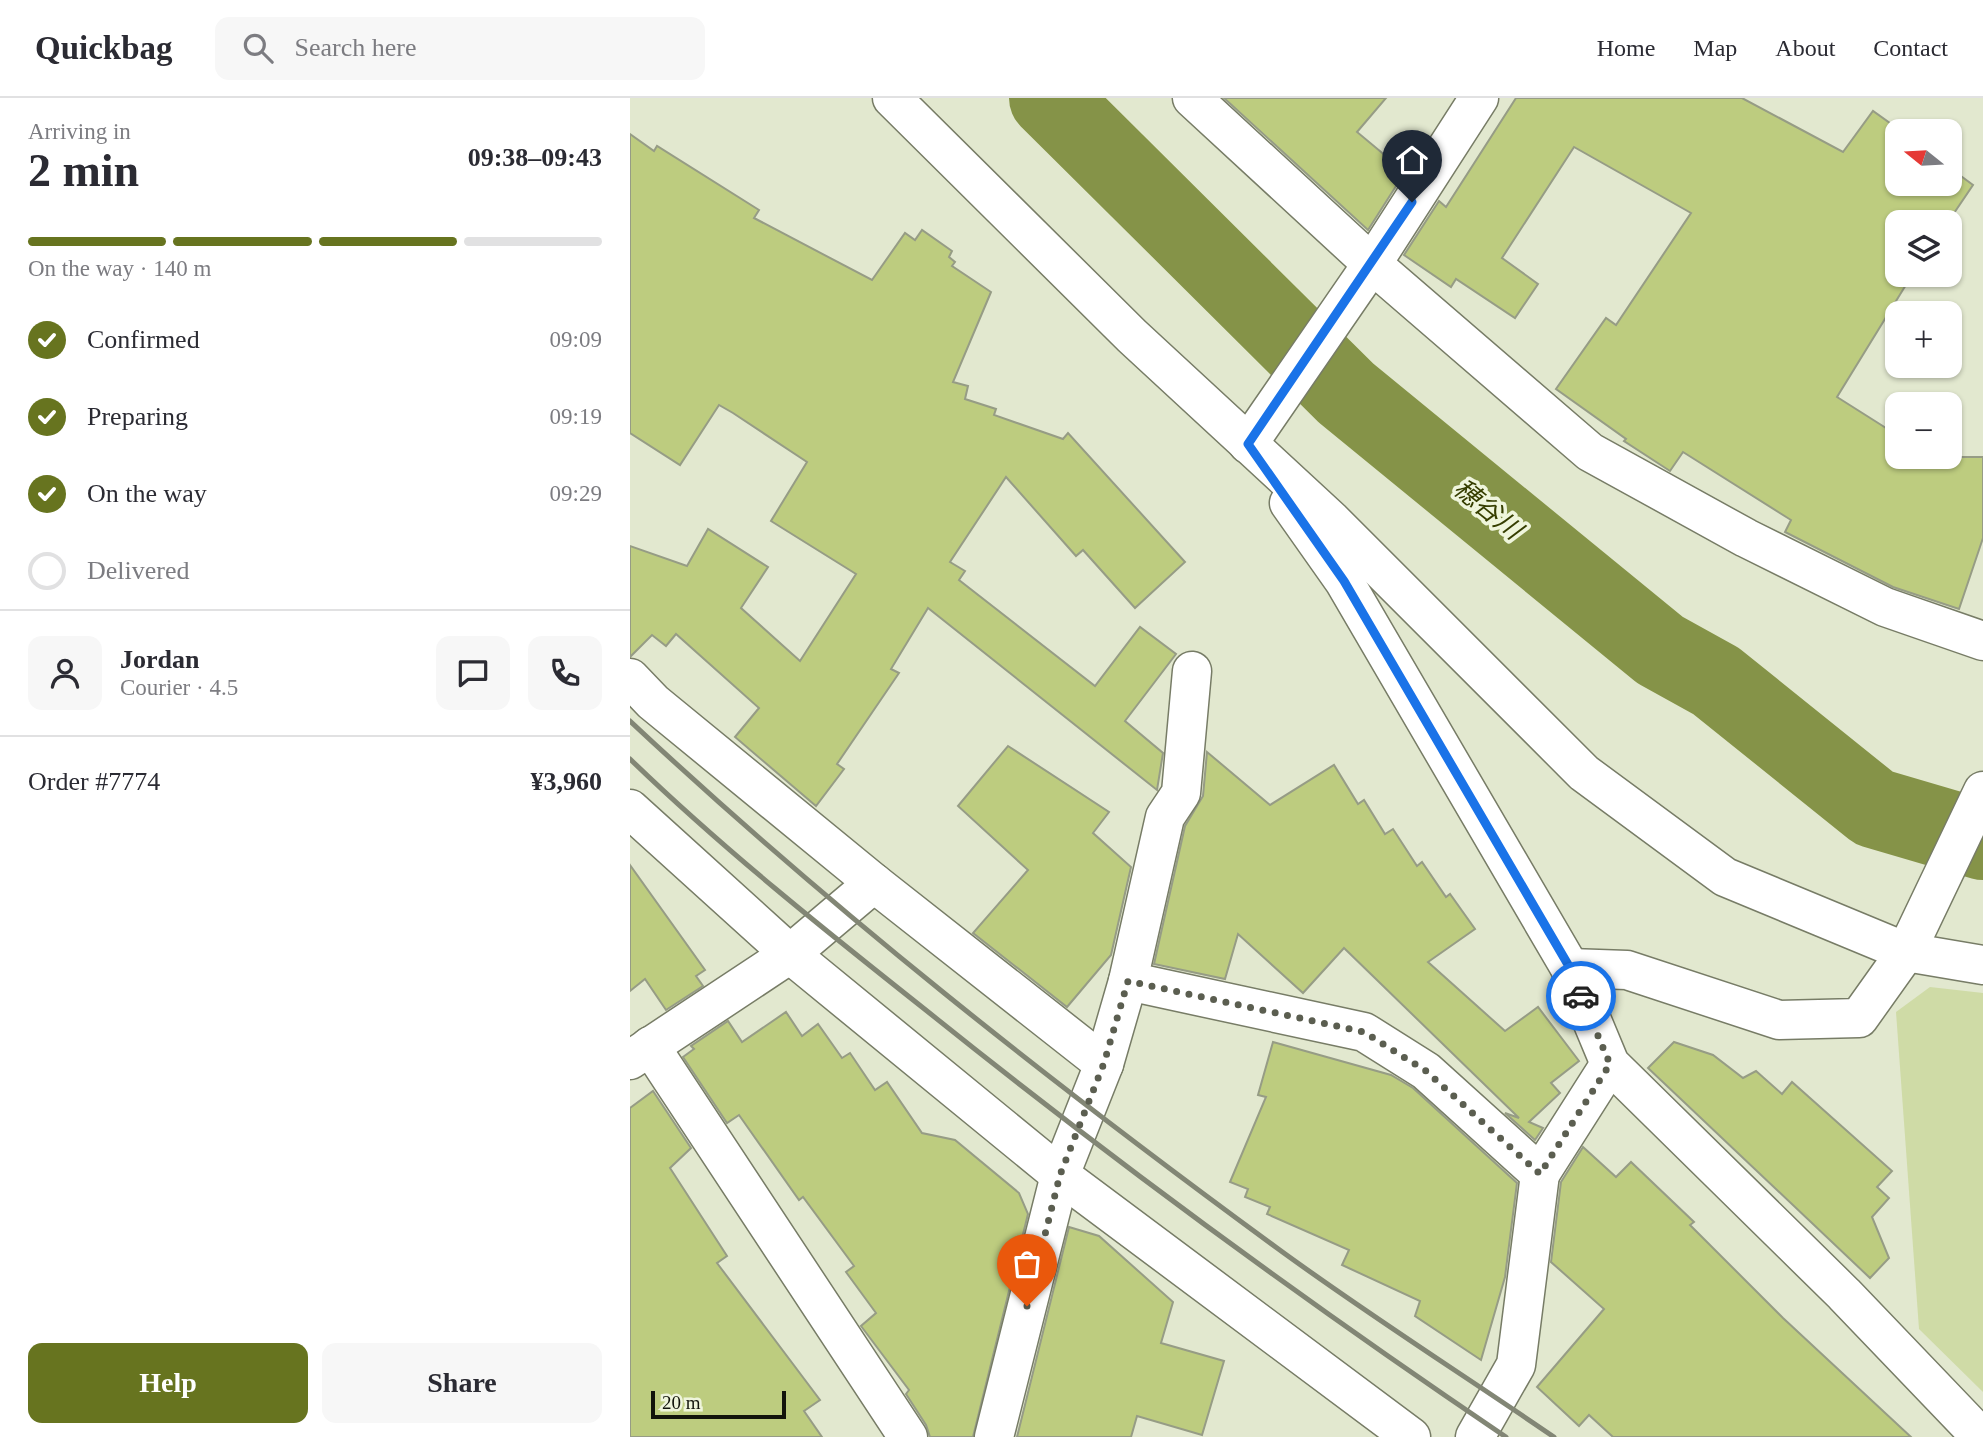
<!DOCTYPE html>
<html lang="en">
<head>
<meta charset="utf-8">
<style>
	:root { --surface:#fff; --page:#f7f7f7; --text:#2b2b33; --muted:#7c7c81; --line:#e1e1e2; --accent:#67741f }
	body { margin:0; font-family:"Times New Roman","Noto Sans JP",serif; background:var(--page); color:var(--text); height:100vh; display:flex; flex-direction:column; font-size:26px; white-space:nowrap }
	* { box-sizing:border-box; margin:0 }
	p { font-size:23px; color:var(--muted) }
	.icon { flex:none; width:38px; height:38px; fill:none; stroke:currentColor; stroke-width:2; stroke-linecap:round; stroke-linejoin:round }
	.map { position:relative; flex:1; overflow:hidden }
	.side { display:flex; flex-direction:column; background:var(--surface); width:630px }
	.side>* { flex:none }
	.needle { width:46px; rotate:288deg }
	.fabs { position:absolute; left:1255px; top:21px; display:grid; gap:14px }
	.fabs a { display:grid; place-items:center; width:77px; height:77px; border-radius:14px; background:var(--surface); box-shadow:0 2px 5px #0004; font-size:35px }
	.scale { position:absolute; left:21px; bottom:18px; width:135px; box-sizing:border-box; padding-left:7px; border:4px solid #12140b; border-top:0; font-size:19px; line-height:24px; white-space:nowrap; color:#12140b; -webkit-text-stroke:5px #eff5dc; paint-order:stroke }
	.pin { position:absolute; display:grid; place-items:center; width:60px; height:60px; color:#fff; margin:-72px -30px; border-radius:50% 50% 50% 0; rotate:-45deg; box-shadow:0 0 7px #0007 }
	.pin .icon { rotate:45deg }
	.courier { position:absolute; display:grid; place-items:center; width:70px; height:70px; margin:-35px; border:5px solid #1a73e8; border-radius:50%; background:#fff; color:#222; box-shadow:0 2px 9px #0007 }
	.overview em { font-style:normal; font-weight:800 }
	.overview div { display:flex; flex-direction:column-reverse }
	.overview { display:flex; align-items:center; justify-content:space-between; height:119px; padding:0 28px }
	h1 { font-size:46px; font-weight:800; line-height:52px }
	.bar { display:grid; grid-template-columns:repeat(4,1fr); gap:10px 7px; align-content:center; height:84px; padding:0 28px }
	.bar i { height:9px; border-radius:5px; background:var(--line) }
	.bar .active { background:var(--accent) }
	.bar p { grid-column:span 4 }
	.line { display:flex; align-items:center; gap:18px; padding:0 28px; border-top:2px solid var(--line) }
	.line div { flex:1 }
	.round { display:grid; place-items:center; flex:none; width:74px; height:74px; border-radius:14px; background:var(--page) }
	ol { padding:0 28px; list-style:none }
	li { display:flex; align-items:center; gap:21px; height:77px }
	li p { margin-inline-start:auto }
	li .icon { padding:7px; border-radius:50%; background:var(--accent); color:#fff; stroke-width:4 }
	li:last-child { color:var(--muted) }
	li i { width:38px; height:38px; border:4px solid var(--line); border-radius:50% }
	.primary-button { display:flex; gap:14px; margin-top:auto; padding:14px 28px }
	.primary-button a { flex:1; height:80px; border-radius:14px; background:var(--accent); color:#fff; font-size:28px; font-weight:800; line-height:80px; text-align:center }
	.primary-button a+a { background:var(--page); color:var(--text) }
	header { display:flex; align-items:center; gap:42px; box-sizing:border-box; height:98px; padding:0 35px; background:var(--surface); border-bottom:2px solid var(--line) }
	header strong { font-size:33px }
	nav { display:flex; gap:38px; margin-inline-start:auto; font-size:24px }
	.search { width:490px; height:63px; background:var(--page); display:flex; align-items:center; gap:18px; box-sizing:border-box; padding:0 24px; border-radius:14px; color:var(--muted); font-size:26px }
	main { display:flex; flex:1; min-height:0 }
	.map>svg:first-child { display:block }
	.green { fill:#cfdba6 }
	.lines { fill:none; stroke-linecap:round; stroke-linejoin:round }
	.river { stroke:#859348; stroke-width:80 }
	.building { fill:#bdcc7f; stroke:#969c85; stroke-width:2 }
	.minor-casing { stroke:#777c66; stroke-width:41 }
	.minor { stroke:#fff; stroke-width:38 }
	.rail { stroke:#828675; stroke-width:5 }
	.done { stroke:#5b5e50; stroke-width:7; stroke-dasharray:0 12.6 }
	.route { stroke:#1a73e8; stroke-width:9 }
	.labels { text-anchor:middle; stroke-width:7; stroke-linejoin:round; paint-order:stroke }
	.water-label { font-size:26px; font-style:italic; fill:#363e01; stroke:#eff5dc }
</style>
</head>
<body>
<header>
<strong>Quickbag</strong>
<div class="search"><svg class="icon" aria-label="search" viewBox="0 0 24 24"><circle cx="10" cy="10" r="6"/><path d="M15 15l6 6"/></svg>Search here</div>
<nav><a>Home</a><a>Map</a><a>About</a><a>Contact</a></nav>
</header>
<main>
<section class="side">
<div class="overview"><div><h1>2 min</h1><p>Arriving in</p></div><em>09:38–09:43</em></div>
<div class="bar"><i class="active"></i><i class="active"></i><i class="active"></i><i></i><p>On the way · 140 m</p></div>
<ol>
<li><svg class="icon" aria-label="check" viewBox="0 0 24 24"><path d="M5 12l5 5 9-10"/></svg>Confirmed<p>09:09</p></li>
<li><svg class="icon" aria-label="check" viewBox="0 0 24 24"><path d="M5 12l5 5 9-10"/></svg>Preparing<p>09:19</p></li>
<li><svg class="icon" aria-label="check" viewBox="0 0 24 24"><path d="M5 12l5 5 9-10"/></svg>On the way<p>09:29</p></li>
<li><i></i>Delivered</li>
</ol>
<div class="line" style="height:126px"><a class="round"><svg class="icon" aria-label="person" viewBox="0 0 24 24"><circle cx="12" cy="8" r="4"/><path d="M4 21q1-7 8-7t8 7"/></svg></a><div><b>Jordan</b><p>Courier · 4.5</p></div><a class="round"><svg class="icon" aria-label="chat" viewBox="0 0 24 24"><path d="M4 5h16v11H9l-5 4z"/></svg></a><a class="round"><svg class="icon" aria-label="phone" viewBox="0 0 24 24"><path d="M5 4h4l2 5-3 2q2 4 5 5l2-3 5 2v4C11 20 4 13 5 4z"/></svg></a></div>
<div class="line" style="height:91px"><div>Order #7774</div><b>¥3,960</b></div>
<div class="primary-button"><a>Help</a><a>Share</a></div>
</section>
<div class="map">
<svg width="1353" height="1339" viewBox="0 0 1353 1339">
	<rect width="100%" height="100%" fill="#e2e8cf"/>
	<!-- green -->
	<path class="green" d="M1300 889 1353 895V1294L1289 1231 1266 914Z"/>
	<g class="lines">
		<!-- river -->
		<path class="river" d="M419 0 716 295 1030 552 1086 583 1244 710 1353 742"/>
	</g>
	<!-- building -->
	<g class="building">
		<path d="M594 0H756L727 34 775 74 738 132Z"/>
		<path d="M886 0H1112L1213 54 1243 13 1271 33H1267V86H1320V70L1343 87 1318 124H1267V177H1282L1207 299 1267 337V359H1353V440L1329 511 1263 489 1155 434 1161 422 1053 354 1040 373 994 343 996 341 926 291 976 220 986 227 1061 115 944 49 872 160 908 186 885 220 826 181 821 189 774 157 809 103 816 109Z"/>
		<path d="M0 36 24 53 27 48 129 112 124 120 242 182 275 135 285 142 292 132 322 153 319 159 325 164 322 168 361 194 323 284 338 288 335 301 366 311 364 317 433 341 438 335 555 464 505 510 453 452 446 458 376 379 320 464 335 473 329 482 465 588 510 529 546 556 495 623 533 655 527 692 298 510 261 571 269 575 207 666 214 671 186 708 105 639 129 610 46 536 36 548 22 537 0 559V448L57 468 78 431 138 469 111 510 170 563 226 476 141 423 177 364 103 315 89 307 50 367 0 335Z"/>
		<path d="M378 648 479 714 463 735 501 769 481 857 437 909 343 835 398 772 328 708Z"/>
		<path d="M577 654 640 707 704 667 728 706 734 702 755 736 763 731 787 768 792 764 816 799 820 796 845 831 798 864 875 933 908 909 949 963 921 985 930 995 899 1024 913 1030 905 1042 875 1015 889 1020 714 850 673 895 608 836 595 881 524 866 555 728 573 698Z"/>
		<path d="M0 767 75 872 66 878 73 888 36 912 15 881 0 893Z"/>
		<path d="M156 914 172 938 188 926 212 960 220 955 245 992 257 984 292 1035 325 1042 389 1095 398 1116 343 1339H300L296 1327 276 1296 279 1292 231 1228 246 1215 216 1174 224 1168 173 1099 169 1102 109 1017 97 1025 53 959 64 951 61 948 98 923 112 944Z"/>
		<path d="M643 944 761 977 783 990 887 1085 875 1179 851 1262 785 1218 790 1203 712 1167 719 1152 637 1116 640 1109 615 1099 618 1091 600 1084 636 999 628 997Z"/>
		<path d="M1044 944 1083 957 1113 980 1126 973 1152 996 1162 984 1262 1073 1247 1089 1259 1100 1242 1119 1259 1160 1240 1180 1018 970Z"/>
		<path d="M23 993 61 1050 40 1070 97 1158 87 1165 190 1302 174 1313 192 1339H0V1010Z"/>
		<path d="M953 1049 986 1079 1001 1064 1064 1124 1060 1127 1153 1220 1281 1339H983L959 1317 949 1328 907 1289 974 1211 921 1164 931 1084Z"/>
		<path d="M439 1129 469 1138 543 1204 531 1245 594 1263 572 1337 507 1318 501 1339H387Z"/>
	</g>
	<g class="lines">
		<defs>
			<g id="minor">
				<path d="M262 0 502 238 701 422 954 675 1095 779 1276 854 1353 867"/>
				<path d="M562 0 742 166 960 354 1116 440 1255 509 1353 543"/>
				<path d="M618 346 742 166 849 0"/>
				<path d="M659 405 714 483 940 870 980 966 1214 1196 1351 1339"/>
				<path d="M0 580 23 604 244 785"/>
				<path d="M0 711 160 856 430 1077 781 1339"/>
				<path d="M940 870 997 872 1149 922 1229 920 1276 854 1353 693"/>
				<path d="M498 883 734 934 796 973 910 1076 980 966"/>
				<path d="M20 948 278 1339"/>
				<path d="M0 962 160 856 244 785 474 966"/>
				<path d="M364 1339 430 1077 474 966 498 883 535 719 551 695 562 573"/>
				<path d="M845 1339 886 1267 910 1076"/>
			</g>
		</defs>
		<!-- minor casing -->
		<use href="#minor" class="minor-casing"/>
		<!-- minor -->
		<use href="#minor" class="minor"/>
		<!-- rail -->
		<g class="rail">
			<path d="M0 623C203 813 423 986 647 1150 737 1216 832 1276 924 1339"/>
			<path d="M0 661C93 751 196 833 297 913 485 1064 676 1204 876 1339"/>
		</g>
	</g>
	<g class="lines">
		<!-- done -->
		<path class="done" d="M397 1208 430 1077 474 965 498 883 734 934 796 973 910 1076 980 966 951 898"/>
		<!-- route -->
		<path class="route" d="M782 104 618 346 714 483 940 870 951 898"/>
	</g>
	<g class="labels">
		<!-- water labels -->
		<g class="water-label">
			<text transform="translate(858 411) rotate(39)" y="9">穂谷川</text>
		</g>
	</g>
</svg>
<div class="fabs">
<a><svg class="needle" viewBox="-14 -14 28 28"><path d="M0-13l5 13h-10z" fill="#e53935"/><path d="M0 13l5-13h-10z" fill="#7c7c81"/></svg></a>
<a><svg class="icon" aria-label="layers" viewBox="0 0 24 24"><path d="M12 4l9 5-9 5-9-5zM3 14l9 5 9-5"/></svg></a>
<a>+</a>
<a>−</a>
</div>
<div class="scale">20 m</div>
<div class="pin" style="left:397px;top:1208px;background:#ea580c"><svg class="icon" aria-label="bag" viewBox="0 0 24 24"><path d="M5 8h14l-1 12H6zM9 8a3 3 0 0 1 6 0"/></svg></div>
<div class="pin" style="left:782px;top:104px;background:#1f2937"><svg class="icon" aria-label="home" viewBox="0 0 24 24"><path d="M3 11l9-7 9 7M6 9v11h12V9"/></svg></div>
<div class="courier" style="left:951px;top:898px"><svg class="icon" aria-label="car" viewBox="0 0 24 24"><path d="M5 17H2v-5l4-1 3-4h7l3 4 3 1v5h-3M9 17h6M6 11h13"/><circle cx="7" cy="17" r="2"/><circle cx="17" cy="17" r="2"/></svg></div>
</div>
</main>
</body>
</html>
